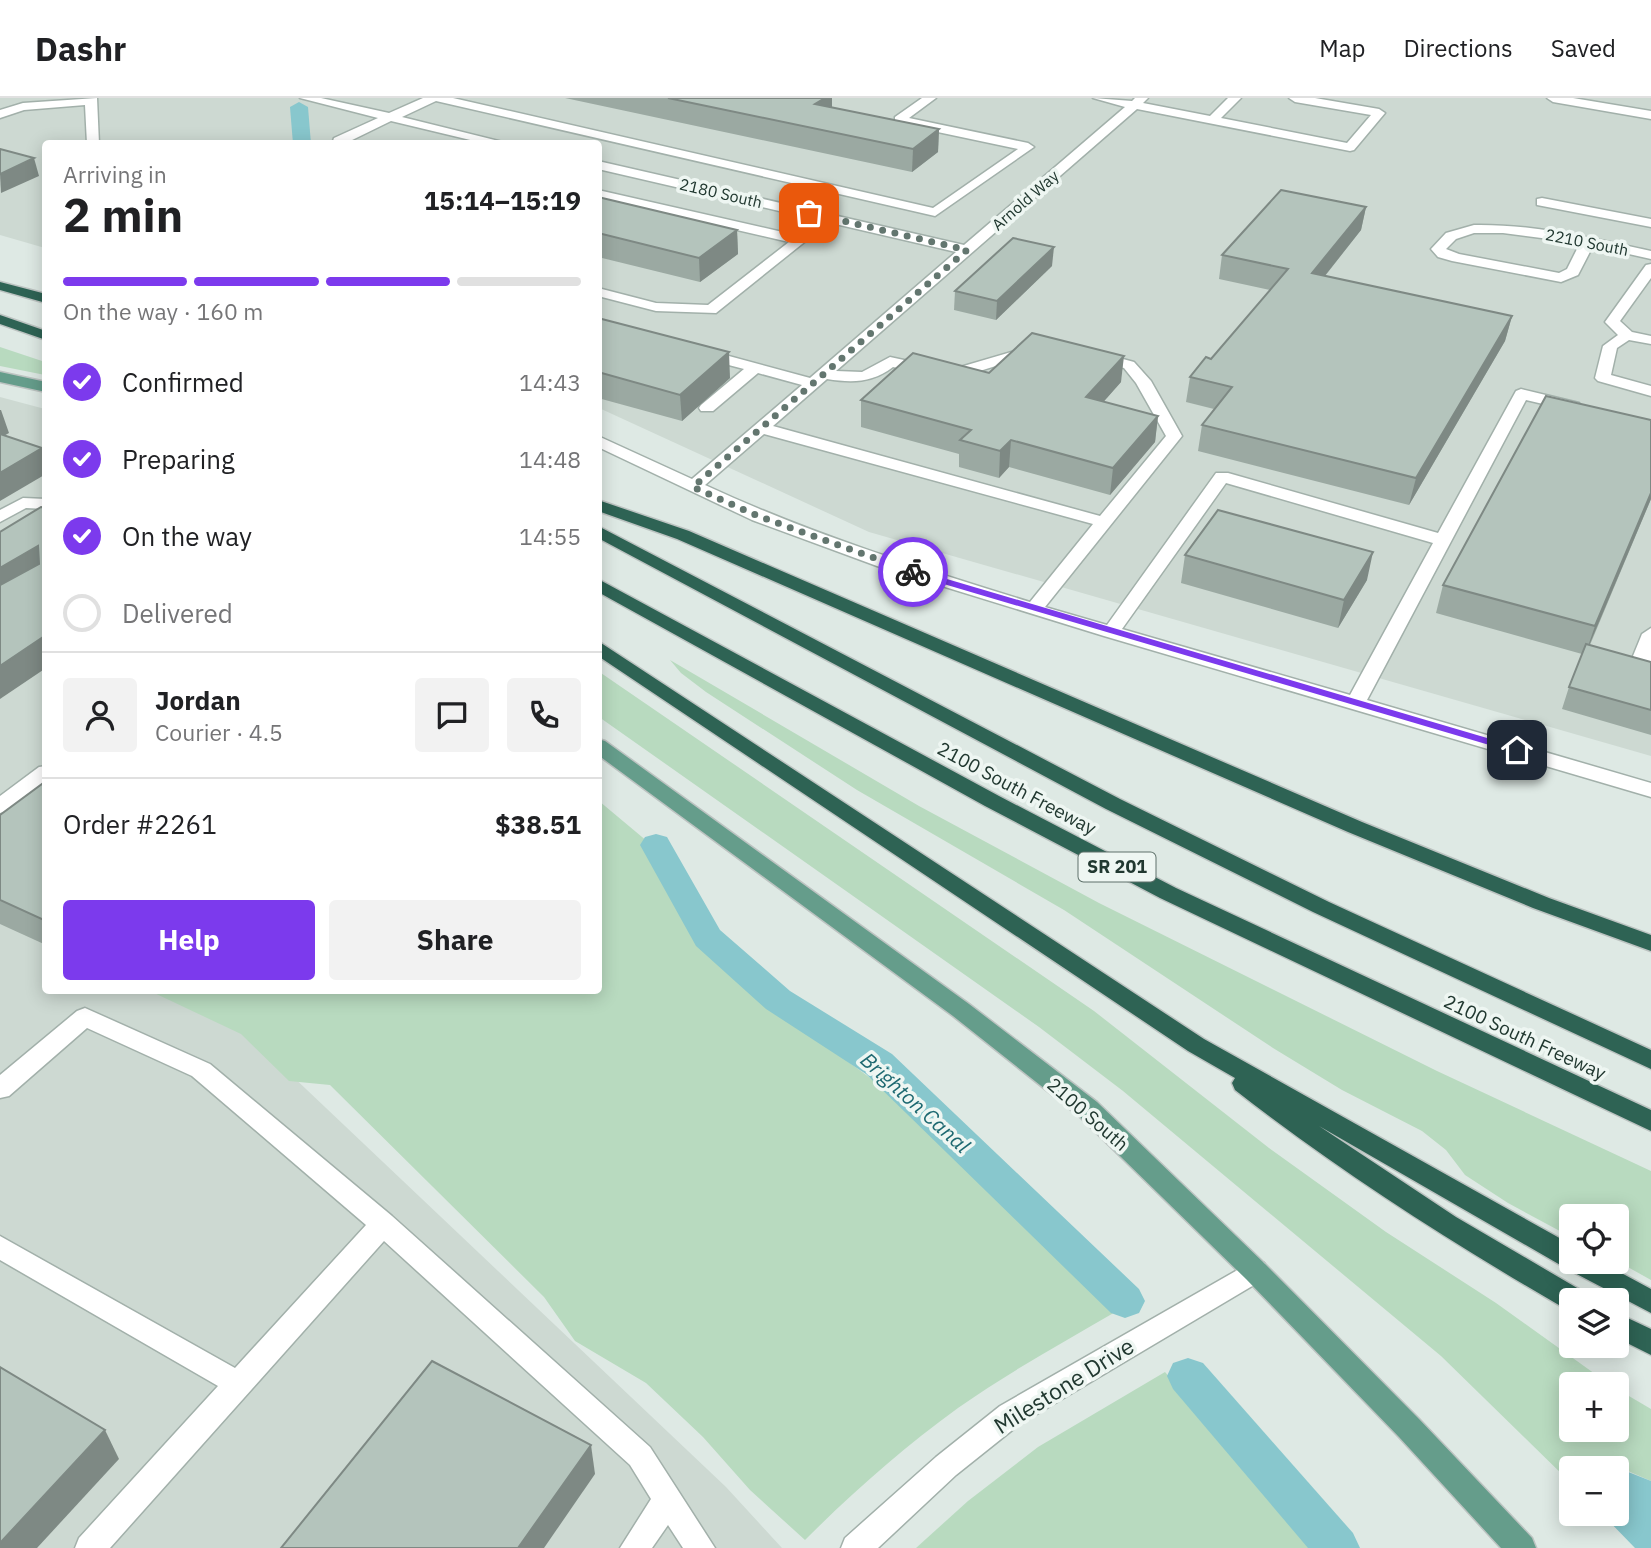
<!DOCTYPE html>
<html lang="en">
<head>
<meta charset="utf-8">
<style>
	:root { --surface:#fff; --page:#f2f2f2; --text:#202124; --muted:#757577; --line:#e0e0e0; --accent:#7c3aed }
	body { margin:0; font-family:"IBM Plex Sans",sans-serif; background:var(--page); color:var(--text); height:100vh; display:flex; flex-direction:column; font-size:26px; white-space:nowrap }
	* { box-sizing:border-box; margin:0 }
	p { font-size:23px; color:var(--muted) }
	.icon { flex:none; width:38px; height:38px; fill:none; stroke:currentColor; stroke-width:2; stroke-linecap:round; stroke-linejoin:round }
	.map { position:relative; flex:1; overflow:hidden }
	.drawer { position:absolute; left:42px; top:42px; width:560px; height:854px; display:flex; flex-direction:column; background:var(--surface); border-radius:7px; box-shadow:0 4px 18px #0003 }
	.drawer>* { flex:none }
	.buttons { position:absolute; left:1559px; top:1106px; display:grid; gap:14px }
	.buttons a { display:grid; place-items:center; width:70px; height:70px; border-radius:7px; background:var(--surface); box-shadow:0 4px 18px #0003; font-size:35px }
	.pin { position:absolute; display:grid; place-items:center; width:60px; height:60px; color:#fff; margin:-30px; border-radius:14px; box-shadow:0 4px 10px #0006 }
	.courier { position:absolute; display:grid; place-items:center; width:70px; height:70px; margin:-35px; border:5px solid #7c3aed; border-radius:50%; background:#fff; color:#222; box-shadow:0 2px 9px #0007 }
	.summary em { font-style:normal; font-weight:800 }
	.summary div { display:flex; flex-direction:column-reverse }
	.summary { display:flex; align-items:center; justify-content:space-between; height:119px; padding:0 21px }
	h1 { font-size:46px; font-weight:800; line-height:52px }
	.bar { display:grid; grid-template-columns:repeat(4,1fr); gap:10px 7px; align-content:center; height:84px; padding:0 21px }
	.bar i { height:9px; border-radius:5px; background:var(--line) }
	.bar .active { background:var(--accent) }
	.bar p { grid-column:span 4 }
	.line { display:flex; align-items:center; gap:18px; padding:0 21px; border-top:2px solid var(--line) }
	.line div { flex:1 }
	.round { display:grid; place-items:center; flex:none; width:74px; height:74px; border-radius:7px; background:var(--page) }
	ol { padding:0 21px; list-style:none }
	li { display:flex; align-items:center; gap:21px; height:77px }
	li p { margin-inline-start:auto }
	li .icon { padding:7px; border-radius:50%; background:var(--accent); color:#fff; stroke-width:4 }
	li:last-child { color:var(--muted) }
	li i { width:38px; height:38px; border:4px solid var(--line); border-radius:50% }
	.primary-button { display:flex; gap:14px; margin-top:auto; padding:14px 21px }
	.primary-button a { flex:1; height:80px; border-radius:7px; background:var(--accent); color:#fff; font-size:28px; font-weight:800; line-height:80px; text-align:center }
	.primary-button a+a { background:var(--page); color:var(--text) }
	header { display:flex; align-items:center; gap:42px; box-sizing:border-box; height:98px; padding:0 35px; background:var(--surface); border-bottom:2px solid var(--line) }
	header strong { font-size:33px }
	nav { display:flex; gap:38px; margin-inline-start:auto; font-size:24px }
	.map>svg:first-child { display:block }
	.built { fill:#cdd9d2 }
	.green { fill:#b8dabf }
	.water { fill:#88c7cd }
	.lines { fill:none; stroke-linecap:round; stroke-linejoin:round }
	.canal { fill:#88c7cd; fill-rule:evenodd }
	.minor-casing { stroke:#a2b0aa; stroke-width:3 }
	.major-casing { stroke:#bcc3c1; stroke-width:3 }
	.highway-casing { stroke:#bcc3c1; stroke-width:3 }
	.minor { fill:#fff; fill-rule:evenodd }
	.major { fill:#659d8b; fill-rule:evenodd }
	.highway { fill:#2e6354; fill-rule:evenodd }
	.wall { fill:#9ba9a2 }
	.shaded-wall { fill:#7e8984 }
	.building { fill:#b4c4bc; stroke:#7e8984; stroke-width:2 }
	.route { fill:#7c3aed }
	.done { stroke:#63766f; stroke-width:7; stroke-dasharray:0 12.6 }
	.labels { text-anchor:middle; stroke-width:7; stroke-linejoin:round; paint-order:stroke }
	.far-street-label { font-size:16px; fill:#213830; stroke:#eef6f2 }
	.shield { fill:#eef6f2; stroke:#5e716a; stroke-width:2 }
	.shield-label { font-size:18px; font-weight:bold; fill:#213830 }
	.street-label { font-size:19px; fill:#213830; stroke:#eef6f2 }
	.water-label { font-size:21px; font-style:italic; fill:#1e6971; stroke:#eef6f2 }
	.near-street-label { font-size:23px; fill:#213830; stroke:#eef6f2 }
</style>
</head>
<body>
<header>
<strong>Dashr</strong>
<nav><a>Map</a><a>Directions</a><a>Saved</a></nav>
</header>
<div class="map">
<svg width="1651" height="1450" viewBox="0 0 1651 1450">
	<rect width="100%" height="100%" fill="#dee9e4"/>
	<!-- built -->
	<g class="built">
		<path d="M0 0H1651V658L869 434 599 310 598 46H46L45 150 0 137Z"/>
		<path d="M0 299 45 311 46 892 160 893 251 939 726 1389 782 1450H0Z"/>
	</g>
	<!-- green -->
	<g class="green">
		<path d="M0 249 45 264V277L0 268Z"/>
		<path d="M670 562 919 708 1099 805 1437 973 1651 1073V1182L1617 1163V1118H1572L1571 1139 1508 1105 1465 1077 1446 1052 1422 1033 1342 992 1273 950 1064 812 857 692 706 594 681 575Z"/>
		<path d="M598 573 1094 913 1269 1050 1386 1134 1496 1205 1609 1286H1572V1332H1617V1291L1651 1311V1383L1605 1363 1572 1370 1571 1385 1441 1258 1123 993 1039 929 599 619Z"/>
		<path d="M599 703 648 744 691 835 733 879 877 985 1094 1185 1117 1213C1064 1244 1009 1274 958 1310 904 1349 853 1394 805 1442L750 1392 703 1339 646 1285 575 1243 544 1199 330 987 289 983 241 936 150 893 598 892Z"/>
		<path d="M1165 1274 1317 1450H916L968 1403 1038 1349Z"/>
	</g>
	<!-- water -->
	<path class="water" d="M1593 1360 1651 1383V1450H1635L1602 1416H1617V1370H1576L1584 1362Z"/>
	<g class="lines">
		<!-- canal -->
		<g class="canal">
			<path d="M299 4 308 9 311 46H293L290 9Z"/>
			<path d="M656 736 667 739 720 832 790 893 892 956 1139 1191 1145 1203 1139 1215 1125 1220 1111 1215 866 976 766 911 696 848 640 747 645 739Z"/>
			<path d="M1188 1260 1203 1265 1353 1435 1360 1450H1308L1173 1291 1167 1278 1173 1265Z"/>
		</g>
		<defs>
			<g id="minor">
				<path d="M97 0 99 46H87L85 7 24 12 0 20V12L23 5Z"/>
				<path d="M300 0H321L389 15 423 0H453L933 110 1018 51 895 25V19L922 0H936L909 20 1028 45 1034 49 935 118 436 3 402 19 511 46H487L391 23 344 46H332L334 40 378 20Z"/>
				<path d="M1093 0 1132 3 1135 0H1148L1143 5 1210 18 1228 0H1241L1221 20 1347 45 1371 17 1295 4 1289 0H1315L1379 11 1385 15 1354 52 1350 53 1137 11 836 273 862 274 890 259 950 272 1032 248 1037 249 1039 252 1037 255 951 282 893 269C872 285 852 285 827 281L773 328 1100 418 1166 338 1136 285 1124 270 1092 262 1089 259 1097 254 1134 264 1151 283 1182 338 1045 509 1107 527 1216 375H1228L1438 435 1516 293 1521 291 1579 305 1581 308 1579 311 1573 313 1526 302 1367 602 1651 685V699L1104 538 877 468 752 422 598 349V338L692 381 802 287 758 275 713 313H701L699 310 701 307 744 271 698 259 695 256 698 253 703 251 810 280 956 154 598 71V63L964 147 1125 9ZM764 336 1093 426 1030 504C920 470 810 436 705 387ZM1226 385 1433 445 1350 597 1122 531Z"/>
				<path d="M1547 0H1573L1651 13V21L1553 4Z"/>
				<path d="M598 92 800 138 807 142 716 215 656 213 598 198V190L656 205 708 207 789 144 598 100Z"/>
				<path d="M1542 100 1651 121V129L1537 107V101Z"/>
				<path d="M1474 127C1534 126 1592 140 1651 153V161L1593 148 1578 177 1561 184 1452 163 1438 159 1431 151 1446 135ZM1474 135H1503L1580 145 1567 171 1559 175 1459 156 1446 151 1456 141Z"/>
				<path d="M1651 166V180L1620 223 1632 234 1651 238V246L1629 242 1617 250 1611 277 1651 288V298L1598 283 1595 280 1603 248 1618 237 1605 224 1646 167Z"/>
				<path d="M23 400 46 401V411L26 410 0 424V412Z"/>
				<path d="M1651 530V567L1635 562 1633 558 1642 536Z"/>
				<path d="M46 668V684L7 713 0 715V698L39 669Z"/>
				<path d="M85 910 210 966 392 1118 650 1349 715 1450H683L668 1427 652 1450H620L651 1401 630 1367 384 1143 110 1450H75L79 1440 218 1288 0 1162V1138L235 1270 366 1127 192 978 87 930 9 998 0 1000V977L77 913Z"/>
				<path d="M1255 1162 1264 1165 1268 1173 1264 1181 1020 1326 956 1377 878 1450H841L845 1440 936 1359 1000 1308Z"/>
			</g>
			<g id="major">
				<path d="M0 274 46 284V294L0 284Z"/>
				<path d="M598 641 605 643 969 906 1097 1004 1264 1165 1419 1321 1532 1440 1536 1450H1501L1399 1339 1246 1181 1079 1018 953 918 598 657Z"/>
			</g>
			<g id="highway">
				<path d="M0 184 46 196V205L0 192Z"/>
				<path d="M0 217 46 233V242L0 226Z"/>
				<path d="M598 402 689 433 1362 724 1549 800 1651 837V853L1533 810 1348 734 677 441 598 413Z"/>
				<path d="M598 428 1120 701 1329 804 1651 952V971L1313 814 1106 711 598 440Z"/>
				<path d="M598 481 999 698 1176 790 1651 1012V1033L1160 800 985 708 598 494Z"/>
				<path d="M598 543 1204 941 1572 1147V1164H1601L1651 1191V1215L1569 1172 1319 1028 1456 1119 1584 1194 1588 1202H1572V1213L1564 1210C1450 1144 1339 1073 1235 992L1232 985 1235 980 1188 953 598 558Z"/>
				<path d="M1617 1215 1651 1231V1257L1617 1240Z"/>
			</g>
		</defs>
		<!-- minor casing -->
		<use href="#minor" class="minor-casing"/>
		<!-- major casing -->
		<use href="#major" class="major-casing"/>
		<!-- highway casing -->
		<use href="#highway" class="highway-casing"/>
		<!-- minor -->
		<use href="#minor" class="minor"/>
		<!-- major -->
		<use href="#major" class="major"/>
		<!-- highway -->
		<use href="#highway" class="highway"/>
	</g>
	<!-- wall -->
	<g class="wall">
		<path d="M565 0H832V10L939 31 938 54 912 74Z"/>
		<path d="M598 99 737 132 738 156 700 184 598 159Z"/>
		<path d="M1366 109 1361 132 1325 178 1512 218 1505 243 1409 407 1198 353 1202 327 1214 311 1186 304 1190 279 1211 261 1270 192 1219 181 1222 157Z"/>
		<path d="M1052 168 996 222 954 212 955 193Z"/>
		<path d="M598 220 730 280 682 323 598 300Z"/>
		<path d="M1121 284 1103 304 1158 318 1155 344 1110 397 1009 369 999 380 959 369V356L861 329V302Z"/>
		<path d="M1651 322V401L1590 547 1651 564V637L1562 611 1569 589 1582 556 1436 515 1443 487Z"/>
		<path d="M1185 457 1367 482 1338 530 1181 485Z"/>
		<path d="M46 683V847L0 826V717Z"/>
	</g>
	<!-- shaded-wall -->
	<g class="shaded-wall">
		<path d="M825 0H832V18L815 6Z"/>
		<path d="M939 31 938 54 912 74 913 51Z"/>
		<path d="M34 60 39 78 1 95 0 76Z"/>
		<path d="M1366 109 1361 132 1308 199 1312 175Z"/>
		<path d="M737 132 738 156 700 184 699 160Z"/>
		<path d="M1054 149 1052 168 996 222 997 203Z"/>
		<path d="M1512 218 1505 243 1409 407 1416 380Z"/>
		<path d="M729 254 730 280 682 323 680 297Z"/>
		<path d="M1124 258 1121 284 1084 326 1086 299Z"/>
		<path d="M0 312H1L9 335 0 340Z"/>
		<path d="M1158 318 1155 344 1110 397 1113 370Z"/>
		<path d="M1011 342 1009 369 999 380 1000 353Z"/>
		<path d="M42 350 46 360V376L0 403V375Z"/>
		<path d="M1651 395V401L1585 557 1595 528Z"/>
		<path d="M38 448 46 471 0 501V470Z"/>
		<path d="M1373 454 1367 482 1338 530 1344 502Z"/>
		<path d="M46 537V570L0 601V568Z"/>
		<path d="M105 1332 119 1361 37 1450H0V1445Z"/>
		<path d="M591 1347 595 1376 544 1450H518Z"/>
	</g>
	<!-- building -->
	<g class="building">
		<path d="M668 0H825L815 6 939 31 913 51Z"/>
		<path d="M0 51 34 60 0 76Z"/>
		<path d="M1281 92 1366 109 1312 175 1512 218 1416 380 1202 327 1232 289 1190 279 1206 259 1211 261 1288 171 1222 157Z"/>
		<path d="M598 99 737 132 699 160 598 135Z"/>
		<path d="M1013 140 1054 149 997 203 955 193Z"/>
		<path d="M598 220 729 254 680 297 598 274Z"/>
		<path d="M1032 235 1124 258 1086 299 1158 318 1113 370 1011 342 1000 353 960 342 971 332 861 302 913 255 989 275Z"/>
		<path d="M1546 298 1651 322V395L1595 528 1443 487Z"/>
		<path d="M0 336 42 350 0 375Z"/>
		<path d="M41 409 46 410V537L0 568V487L39 466 38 448 0 470V434Z"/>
		<path d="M1218 412 1373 454 1344 502 1185 457Z"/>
		<path d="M1586 546 1651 564V612L1569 589Z"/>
		<path d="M46 683V823L0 802V717Z"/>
		<path d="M432 1263 591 1347 518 1450H281Z"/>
		<path d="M0 1269 105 1332 0 1445Z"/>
	</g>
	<!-- route -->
	<path class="route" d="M913 471 1521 650 1522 652 1513 654 910 476V472Z"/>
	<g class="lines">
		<!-- done -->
		<path class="done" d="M809 115 967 152 693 389 758 418 913 474"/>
	</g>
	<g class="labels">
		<!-- far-street labels -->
		<g class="far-street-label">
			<text transform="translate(721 95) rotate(13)" y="6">2180 South</text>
			<text transform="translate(1025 102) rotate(-41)" y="6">Arnold Way</text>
			<text transform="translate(1587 144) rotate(11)" y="6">2210 South</text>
		</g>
		<!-- shield labels -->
		<rect class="shield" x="1078.5" y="754.5" width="77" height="29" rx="5"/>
		<g class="shield-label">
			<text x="1117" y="775">SR 201</text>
		</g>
		<!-- street labels -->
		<g class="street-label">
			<text transform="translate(1017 690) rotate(28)" y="7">2100 South Freeway</text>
			<text transform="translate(1525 939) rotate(25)" y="7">2100 South Freeway</text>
			<text transform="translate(1088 1016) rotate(41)" y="7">2100 South</text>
		</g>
		<!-- water labels -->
		<g class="water-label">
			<text transform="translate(915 1005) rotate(42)" y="7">Brighton Canal</text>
		</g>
		<!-- near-street labels -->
		<g class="near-street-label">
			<text transform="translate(1064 1288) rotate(-32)" y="8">Milestone Drive</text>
		</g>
	</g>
</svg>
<div class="buttons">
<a><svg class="icon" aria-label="locate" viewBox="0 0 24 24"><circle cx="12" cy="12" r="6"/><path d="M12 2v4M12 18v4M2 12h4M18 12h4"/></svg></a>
<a><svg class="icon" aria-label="layers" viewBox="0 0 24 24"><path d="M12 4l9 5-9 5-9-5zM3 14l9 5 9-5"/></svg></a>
<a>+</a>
<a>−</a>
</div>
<div class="pin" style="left:809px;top:115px;background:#ea580c"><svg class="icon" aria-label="bag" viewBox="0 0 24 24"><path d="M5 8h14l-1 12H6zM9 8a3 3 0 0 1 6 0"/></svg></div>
<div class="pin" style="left:1517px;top:652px;background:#1f2937"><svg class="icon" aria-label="home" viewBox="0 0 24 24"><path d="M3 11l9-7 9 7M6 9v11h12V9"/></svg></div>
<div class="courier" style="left:913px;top:474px"><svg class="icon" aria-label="bike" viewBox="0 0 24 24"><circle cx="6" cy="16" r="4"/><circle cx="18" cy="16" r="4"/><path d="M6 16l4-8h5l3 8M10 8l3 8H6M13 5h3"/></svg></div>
<section class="drawer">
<div class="summary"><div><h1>2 min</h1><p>Arriving in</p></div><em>15:14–15:19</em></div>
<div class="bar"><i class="active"></i><i class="active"></i><i class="active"></i><i></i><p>On the way · 160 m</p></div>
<ol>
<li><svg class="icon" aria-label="check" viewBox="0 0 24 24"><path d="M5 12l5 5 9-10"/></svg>Confirmed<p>14:43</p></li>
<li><svg class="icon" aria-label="check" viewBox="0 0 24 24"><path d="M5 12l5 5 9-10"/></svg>Preparing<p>14:48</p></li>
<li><svg class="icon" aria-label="check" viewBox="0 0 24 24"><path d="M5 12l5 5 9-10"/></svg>On the way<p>14:55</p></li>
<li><i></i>Delivered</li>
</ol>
<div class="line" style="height:126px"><a class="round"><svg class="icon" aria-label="person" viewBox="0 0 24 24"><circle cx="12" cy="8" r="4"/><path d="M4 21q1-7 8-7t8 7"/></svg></a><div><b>Jordan</b><p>Courier · 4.5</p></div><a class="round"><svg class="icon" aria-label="chat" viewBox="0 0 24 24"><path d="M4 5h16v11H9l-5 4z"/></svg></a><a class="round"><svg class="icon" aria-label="phone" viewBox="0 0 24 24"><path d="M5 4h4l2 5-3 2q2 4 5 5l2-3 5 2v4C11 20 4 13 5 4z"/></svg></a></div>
<div class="line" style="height:91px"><div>Order #2261</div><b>$38.51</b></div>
<div class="primary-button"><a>Help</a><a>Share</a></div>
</section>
</div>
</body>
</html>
